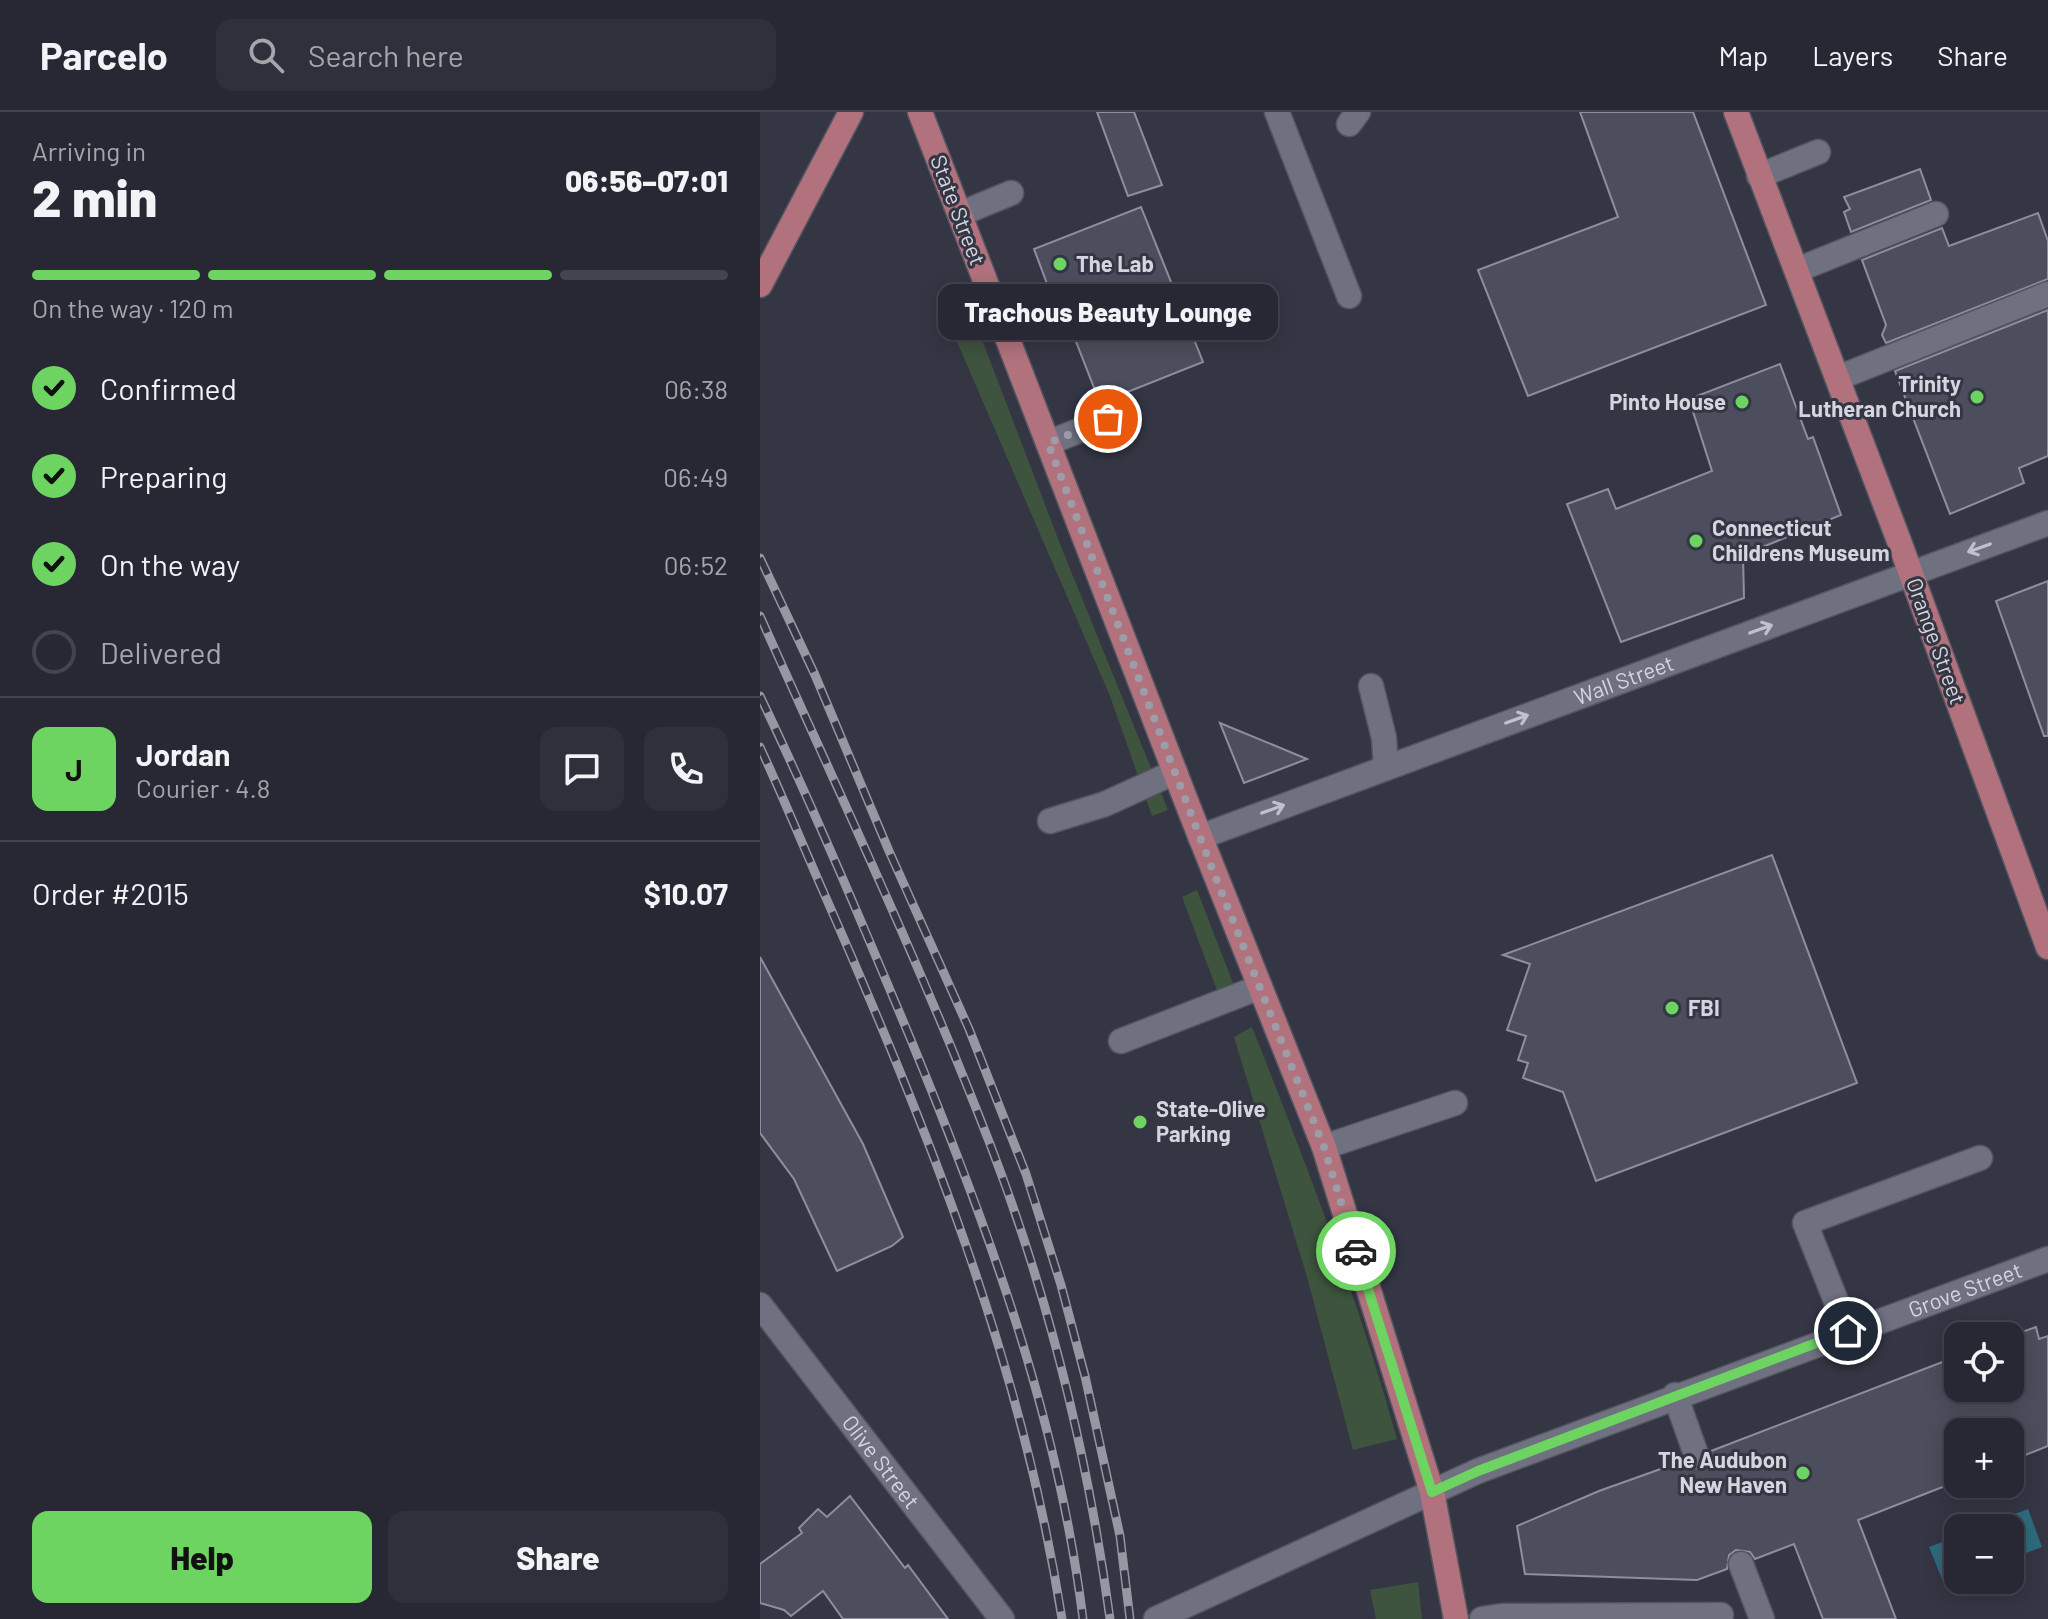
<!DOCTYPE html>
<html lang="en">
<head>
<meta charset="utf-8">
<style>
	:root { --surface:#272833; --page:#2f303b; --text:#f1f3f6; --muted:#a4a6ac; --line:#43444e; --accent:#6dd361 }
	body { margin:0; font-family:Barlow,sans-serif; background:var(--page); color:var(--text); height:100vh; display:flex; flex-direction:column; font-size:30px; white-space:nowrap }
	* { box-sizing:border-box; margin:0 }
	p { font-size:26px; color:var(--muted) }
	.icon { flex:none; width:44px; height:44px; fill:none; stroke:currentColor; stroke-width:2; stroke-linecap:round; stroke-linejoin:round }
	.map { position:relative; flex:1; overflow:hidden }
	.drawer { display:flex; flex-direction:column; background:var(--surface); width:760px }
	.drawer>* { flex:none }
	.controls { position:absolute; left:1184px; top:1210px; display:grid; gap:16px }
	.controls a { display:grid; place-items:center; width:80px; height:80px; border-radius:16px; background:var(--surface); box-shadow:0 4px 20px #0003,0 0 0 2px var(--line); font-size:40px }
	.pin { position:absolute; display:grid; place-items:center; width:68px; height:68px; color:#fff; margin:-34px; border:4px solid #fff; border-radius:50%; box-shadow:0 2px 8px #0007 }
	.courier { position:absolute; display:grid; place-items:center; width:80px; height:80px; margin:-40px; border:6px solid #6dd361; border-radius:50%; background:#fff; color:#222; box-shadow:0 2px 10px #0007 }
	.bubble { position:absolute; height:56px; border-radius:16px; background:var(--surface); box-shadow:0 4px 20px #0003,0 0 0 2px var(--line); font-size:26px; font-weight:800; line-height:56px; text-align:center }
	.summary em { font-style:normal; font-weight:800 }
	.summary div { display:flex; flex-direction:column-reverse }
	.summary { display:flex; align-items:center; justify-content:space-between; height:136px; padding:0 32px }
	h1 { font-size:52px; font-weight:800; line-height:60px }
	.bar { display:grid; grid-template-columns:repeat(4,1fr); gap:12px 8px; align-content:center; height:96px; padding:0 32px }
	.bar i { height:10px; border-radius:6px; background:var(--line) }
	.bar .on { background:var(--accent) }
	.bar p { grid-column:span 4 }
	.line { display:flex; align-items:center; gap:20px; padding:0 32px; border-top:2px solid var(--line) }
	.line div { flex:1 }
	.round { display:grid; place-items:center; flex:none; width:84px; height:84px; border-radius:16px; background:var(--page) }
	ol { padding:0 32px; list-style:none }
	li { display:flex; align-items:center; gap:24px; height:88px }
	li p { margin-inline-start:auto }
	li .icon { padding:8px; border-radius:50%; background:var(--accent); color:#111; stroke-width:4 }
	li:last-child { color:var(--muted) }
	li i { width:44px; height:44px; border:4px solid var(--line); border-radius:50% }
	.action { display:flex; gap:16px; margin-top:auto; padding:16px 32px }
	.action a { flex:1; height:92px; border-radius:16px; background:var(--accent); color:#111; font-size:32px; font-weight:800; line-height:92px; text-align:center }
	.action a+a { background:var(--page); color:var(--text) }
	header { display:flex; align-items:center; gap:48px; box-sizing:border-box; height:112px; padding:0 40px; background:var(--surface); border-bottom:2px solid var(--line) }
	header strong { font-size:38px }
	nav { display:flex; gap:44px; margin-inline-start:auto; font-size:28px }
	.search { width:560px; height:72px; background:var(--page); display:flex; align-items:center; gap:20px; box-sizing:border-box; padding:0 28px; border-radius:16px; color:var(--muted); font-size:30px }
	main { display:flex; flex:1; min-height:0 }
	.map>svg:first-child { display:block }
	.green { fill:#3e543e }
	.water { fill:#2e6b7e }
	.building { fill:#4c4e5d; stroke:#8d8fa0; stroke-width:2 }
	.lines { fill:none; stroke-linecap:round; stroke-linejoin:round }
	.minor-tunnel { stroke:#4c4e5b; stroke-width:24; stroke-dasharray:24 12; stroke-linecap:butt }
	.minor-casing { stroke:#535561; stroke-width:27 }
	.major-casing { stroke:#535561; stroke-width:27 }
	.minor { stroke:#6f7181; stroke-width:24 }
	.major { stroke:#b1727d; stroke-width:24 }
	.rail-casing { stroke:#9597a2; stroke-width:9 }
	.rail { stroke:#343644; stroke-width:6; stroke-dasharray:18; stroke-linecap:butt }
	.oneway { stroke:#c0c1cb }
	.done { stroke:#9c9da8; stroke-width:8; stroke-dasharray:0 14.4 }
	.route { stroke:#6dd361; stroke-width:10 }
	.poi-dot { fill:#6dd361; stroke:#343644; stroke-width:3 }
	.labels { text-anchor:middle; stroke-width:6; stroke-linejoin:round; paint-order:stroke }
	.street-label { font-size:22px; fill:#d4d5de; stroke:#343644 }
	.poi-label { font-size:22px; font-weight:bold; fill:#d4d5de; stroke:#343644; text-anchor:start }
</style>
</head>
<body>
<header>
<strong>Parcelo</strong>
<div class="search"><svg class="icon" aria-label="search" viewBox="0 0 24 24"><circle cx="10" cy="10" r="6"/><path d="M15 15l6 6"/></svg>Search here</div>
<nav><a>Map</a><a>Layers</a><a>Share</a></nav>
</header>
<main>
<section class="drawer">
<div class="summary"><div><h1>2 min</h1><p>Arriving in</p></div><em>06:56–07:01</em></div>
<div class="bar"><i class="on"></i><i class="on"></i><i class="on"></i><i></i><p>On the way · 120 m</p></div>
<ol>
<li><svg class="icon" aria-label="check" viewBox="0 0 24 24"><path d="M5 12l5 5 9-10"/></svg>Confirmed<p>06:38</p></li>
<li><svg class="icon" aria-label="check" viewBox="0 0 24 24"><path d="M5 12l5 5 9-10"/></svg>Preparing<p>06:49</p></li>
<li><svg class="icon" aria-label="check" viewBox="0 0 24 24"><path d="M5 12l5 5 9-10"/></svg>On the way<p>06:52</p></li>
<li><i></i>Delivered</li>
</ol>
<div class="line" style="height:144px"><b class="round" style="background:var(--accent);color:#111">J</b><div><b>Jordan</b><p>Courier · 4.8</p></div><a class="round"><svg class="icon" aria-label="chat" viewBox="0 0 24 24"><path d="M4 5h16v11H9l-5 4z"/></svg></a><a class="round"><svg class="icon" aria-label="phone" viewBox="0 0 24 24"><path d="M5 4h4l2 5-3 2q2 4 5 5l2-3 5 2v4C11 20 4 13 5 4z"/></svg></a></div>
<div class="line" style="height:104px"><div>Order #2015</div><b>$10.07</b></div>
<div class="action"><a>Help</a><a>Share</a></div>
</section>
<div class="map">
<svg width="1288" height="1507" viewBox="0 0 1288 1507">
	<rect width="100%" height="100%" fill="#343644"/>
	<!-- green -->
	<g class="green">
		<path d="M182 195 221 225 302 437 408 698 392 704 350 584Z"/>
		<path d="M437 778 473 871 457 878 422 785Z"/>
		<path d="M492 915C546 1051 598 1186 637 1327L593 1338 547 1165 474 925Z"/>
		<path d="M658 1470 662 1507H616L610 1478Z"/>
	</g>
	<!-- water -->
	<g class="water">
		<path d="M1268 1397 1282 1435 1250 1447V1416H1218Z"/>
		<path d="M1198 1424V1466L1184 1472 1169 1435Z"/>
	</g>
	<!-- building -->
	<g class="building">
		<path d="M337 0H374L402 73 368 84Z"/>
		<path d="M820 0H933L1006 193 768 284 718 158 858 105Z"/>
		<path d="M1160 57 1171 88 1091 120 1084 100 1090 97 1084 85Z"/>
		<path d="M381 95 443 250 340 291 313 222 307 225 274 137Z"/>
		<path d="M1278 101 1288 129V167L1126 231 1122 223 1126 213 1102 148 1182 116 1189 134Z"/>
		<path d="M1288 198V344L1259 356 1264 371 1190 402 1135 259Z"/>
		<path d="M1020 252 1048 327 1053 325 1081 403 983 443 984 486 861 530 807 392 848 377 856 397 952 359 929 287Z"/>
		<path d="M1288 469V624H1284L1236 489Z"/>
		<path d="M460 611 547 647 484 671Z"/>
		<path d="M1012 743 1097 971 836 1069 803 980 763 966 768 951 758 948 766 924 747 918 770 852 743 843Z"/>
		<path d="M0 845 103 1032 143 1125 132 1134 77 1159 34 1067 0 1021Z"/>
		<path d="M1276 1215 1279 1227 1288 1224V1334L1250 1349V1320H1198V1369L1098 1408 1136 1507H1063L1034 1432 995 1447 990 1440 976 1438 969 1443 967 1457 937 1468 765 1462 757 1414 839 1379 923 1349 928 1357 935 1360 943 1359 952 1348 951 1339 1198 1244V1276H1250V1224Z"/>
		<path d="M90 1384 145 1456 148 1453 188 1507H83L63 1479 31 1504 24 1498 0 1491V1452L42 1421 39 1416 58 1397 67 1405Z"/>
	</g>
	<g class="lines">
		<!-- minor-tunnel -->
		<path class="minor-tunnel" d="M937 1345 981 1452"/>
		<defs>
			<g id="minor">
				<path d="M517 0 589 184"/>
				<path d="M589 12 598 0"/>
				<path d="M999 64 1058 40"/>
				<path d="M200 102 251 81"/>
				<path d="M1037 158 1176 102"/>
				<path d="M1078 266 1288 182"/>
				<path d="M288 331 348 307"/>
				<path d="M611 574 624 626 626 656"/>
				<path d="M290 709 345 692 415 660"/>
				<path id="s1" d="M440 725 1288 411"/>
				<path d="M361 929 500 875"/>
				<path d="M564 1035 695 991"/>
				<path id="s2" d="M0 1193 242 1507"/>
				<path d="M1088 1219 1045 1111 1220 1046"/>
				<path d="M915 1283 937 1345"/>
				<path d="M981 1452 1002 1507"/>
				<path id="s3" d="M396 1507 718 1359 1288 1147"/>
				<path d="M722 1507 742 1504 961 1503"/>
			</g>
			<g id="major">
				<path d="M160 0 430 699 564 1035 672 1380 696 1507"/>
				<path d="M976 0 1139 429 1288 835"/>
				<path d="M0 173 91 0"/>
			</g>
		</defs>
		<!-- minor casing -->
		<use href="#minor" class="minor-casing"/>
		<!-- major casing -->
		<use href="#major" class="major-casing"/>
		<!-- minor -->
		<use href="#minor" class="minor"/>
		<!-- major -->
		<use href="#major" class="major"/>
		<defs>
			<g id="rail">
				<path d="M0 446 55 563 129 739 209 917 266 1062 301 1173 325 1264 360 1424 370 1507"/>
				<path d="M0 504C78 679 161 853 230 1032 289 1185 328 1345 350 1507"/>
				<path d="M0 584C54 697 103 813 151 928 228 1115 298 1305 323 1507"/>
				<path d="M0 635C22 683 42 731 63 779 168 1018 261 1247 302 1507"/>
			</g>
		</defs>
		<!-- rail casing -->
		<use href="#rail" class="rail-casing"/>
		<!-- rail -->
		<use href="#rail" class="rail"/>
	</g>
	<!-- one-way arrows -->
	<defs><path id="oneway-shaft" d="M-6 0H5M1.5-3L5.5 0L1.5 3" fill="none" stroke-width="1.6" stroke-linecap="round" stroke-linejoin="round" transform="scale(2)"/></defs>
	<g class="oneway">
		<use href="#oneway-shaft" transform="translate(1219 436) rotate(160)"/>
		<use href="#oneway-shaft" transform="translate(1001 517) rotate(-20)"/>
		<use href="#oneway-shaft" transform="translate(757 607) rotate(-20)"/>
		<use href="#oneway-shaft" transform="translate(513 697) rotate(-20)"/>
	</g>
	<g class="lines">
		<!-- done -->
		<path class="done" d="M348 307 288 331 453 759 564 1035 596 1139"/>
		<!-- route -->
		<path class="route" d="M596 1139 672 1380 718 1359 1088 1219"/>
	</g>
	<!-- markers -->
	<g class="poi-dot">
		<circle cx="300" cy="152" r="8"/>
		<circle cx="1217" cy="285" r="8"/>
		<circle cx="982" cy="290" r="8"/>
		<circle cx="936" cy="429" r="8"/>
		<circle cx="912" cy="896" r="8"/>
		<circle cx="380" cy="1010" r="8"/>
		<circle cx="1043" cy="1361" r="8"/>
	</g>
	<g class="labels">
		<!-- street labels -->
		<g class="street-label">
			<text transform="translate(198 98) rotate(69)" y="8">State Street</text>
			<text transform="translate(1176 529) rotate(70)" y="8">Orange Street</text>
			<text dy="8" stroke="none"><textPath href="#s1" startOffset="452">Wall Street</textPath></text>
			<text dy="8" stroke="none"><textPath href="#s3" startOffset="874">Grove Street</textPath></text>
			<text dy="8" stroke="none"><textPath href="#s2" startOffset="198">Olive Street</textPath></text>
		</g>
		<!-- poi labels -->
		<g class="poi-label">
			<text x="316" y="160">The Lab</text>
			<text x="1201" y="280" text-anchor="end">Trinity<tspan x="1201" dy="25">Lutheran Church</tspan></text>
			<text x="966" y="298" text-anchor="end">Pinto House</text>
			<text x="952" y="424">Connecticut<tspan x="952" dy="25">Childrens Museum</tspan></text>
			<text x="928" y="904">FBI</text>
			<text x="396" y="1005">State-Olive<tspan x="396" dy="25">Parking</tspan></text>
			<text x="1027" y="1356" text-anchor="end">The Audubon<tspan x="1027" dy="25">New Haven</tspan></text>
		</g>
	</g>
</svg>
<div class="controls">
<a><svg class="icon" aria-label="locate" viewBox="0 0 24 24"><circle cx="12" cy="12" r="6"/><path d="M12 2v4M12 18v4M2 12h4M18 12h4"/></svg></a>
<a>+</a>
<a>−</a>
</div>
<div class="pin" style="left:348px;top:307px;background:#ea580c"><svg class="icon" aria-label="bag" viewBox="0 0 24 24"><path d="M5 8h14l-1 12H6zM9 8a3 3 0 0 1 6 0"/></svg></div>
<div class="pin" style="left:1088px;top:1219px;background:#1f2937"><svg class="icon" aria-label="home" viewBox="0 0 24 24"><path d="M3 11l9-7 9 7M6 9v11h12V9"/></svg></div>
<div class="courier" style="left:596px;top:1139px"><svg class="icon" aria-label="car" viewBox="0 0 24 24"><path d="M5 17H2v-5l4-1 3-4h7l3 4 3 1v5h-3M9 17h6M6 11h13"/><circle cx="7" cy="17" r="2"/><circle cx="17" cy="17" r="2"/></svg></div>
<div class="bubble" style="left:178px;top:172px;width:340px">Trachous Beauty Lounge</div>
</div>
</main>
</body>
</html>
